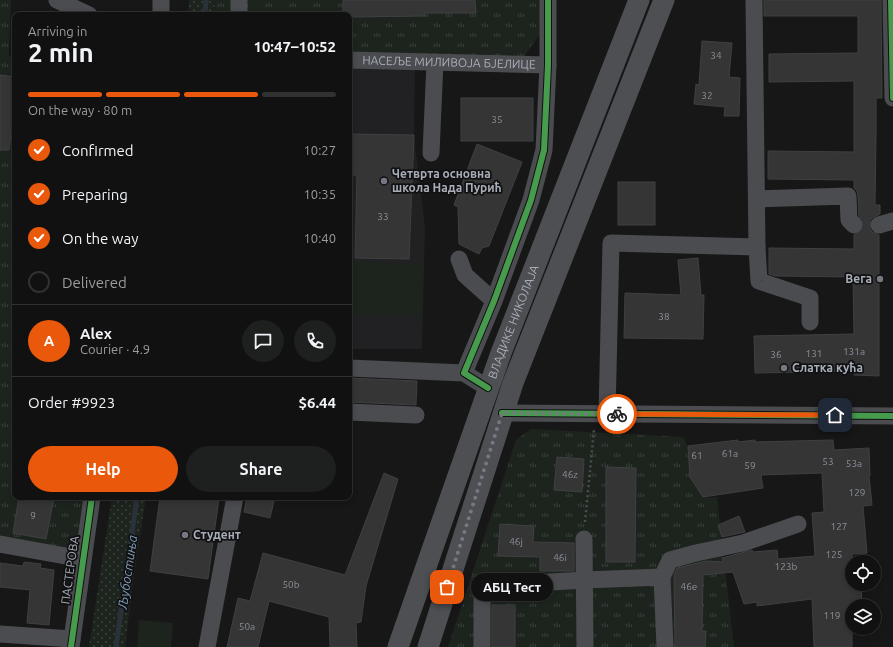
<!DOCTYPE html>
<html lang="en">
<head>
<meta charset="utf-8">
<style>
	:root { --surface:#111; --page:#1e1f1f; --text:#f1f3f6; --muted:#9c9d9f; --line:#303131; --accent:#ea580c }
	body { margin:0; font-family:Ubuntu,sans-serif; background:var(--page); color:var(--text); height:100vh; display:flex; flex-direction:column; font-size:15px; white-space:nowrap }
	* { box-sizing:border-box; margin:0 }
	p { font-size:13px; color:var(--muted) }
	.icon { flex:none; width:22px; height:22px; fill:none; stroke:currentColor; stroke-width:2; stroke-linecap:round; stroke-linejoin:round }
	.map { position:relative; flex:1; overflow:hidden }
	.details { position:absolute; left:12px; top:12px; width:340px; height:488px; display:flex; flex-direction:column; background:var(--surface); border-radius:8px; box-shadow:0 2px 6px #0003,0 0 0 1px var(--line) }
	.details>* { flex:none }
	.tools { position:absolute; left:845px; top:555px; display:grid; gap:8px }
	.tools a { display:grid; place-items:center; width:36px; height:36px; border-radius:50%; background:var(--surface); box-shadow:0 2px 6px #0003,0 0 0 1px var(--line); font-size:20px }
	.pin { position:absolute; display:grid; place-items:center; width:34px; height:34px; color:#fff; margin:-17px; border-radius:8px; box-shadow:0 2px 6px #0006 }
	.courier { position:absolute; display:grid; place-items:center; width:40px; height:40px; margin:-20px; border:3px solid #ea580c; border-radius:50%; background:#fff; color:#222; box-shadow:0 1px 5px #0007 }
	.bubble { position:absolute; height:28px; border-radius:14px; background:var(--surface); box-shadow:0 2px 6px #0003,0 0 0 1px var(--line); font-size:13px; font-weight:700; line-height:28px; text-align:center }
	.head em { font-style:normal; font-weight:700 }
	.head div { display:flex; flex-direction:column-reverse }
	.head { display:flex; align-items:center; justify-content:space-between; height:68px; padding:0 16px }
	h1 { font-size:26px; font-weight:700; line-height:30px }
	.bar { display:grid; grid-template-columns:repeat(4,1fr); gap:6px 4px; align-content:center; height:48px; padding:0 16px }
	.bar i { height:5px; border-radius:3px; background:var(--line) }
	.bar .active { background:var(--accent) }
	.bar p { grid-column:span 4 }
	.line { display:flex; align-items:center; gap:10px; padding:0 16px; border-top:1px solid var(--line) }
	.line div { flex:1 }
	.round { display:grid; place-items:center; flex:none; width:42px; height:42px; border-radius:21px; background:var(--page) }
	ol { padding:0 16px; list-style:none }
	li { display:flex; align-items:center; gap:12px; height:44px }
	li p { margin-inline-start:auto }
	li .icon { padding:4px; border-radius:50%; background:var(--accent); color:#fff; stroke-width:4 }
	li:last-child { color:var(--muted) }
	li i { width:22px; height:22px; border:2px solid var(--line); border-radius:50% }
	.cta { display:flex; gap:8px; margin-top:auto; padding:8px 16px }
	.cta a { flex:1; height:46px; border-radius:24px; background:var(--accent); color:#fff; font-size:16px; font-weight:700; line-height:46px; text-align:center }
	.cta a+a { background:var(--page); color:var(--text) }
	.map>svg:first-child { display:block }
	.built { fill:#212123 }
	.grass { fill:url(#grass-dots) }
	.park { fill:url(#park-tufts) }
	.pitch { fill:#1d241e }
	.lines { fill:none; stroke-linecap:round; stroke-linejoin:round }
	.stream { stroke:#2a3239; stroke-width:5 }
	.building { fill:#353536; stroke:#3f4043 }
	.minor-tunnel { stroke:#343537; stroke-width:17; stroke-dasharray:17 8; stroke-linecap:butt }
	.path { stroke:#4d4e52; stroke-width:2.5; stroke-dasharray:2 3; stroke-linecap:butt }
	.minor { stroke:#4b4c50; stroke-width:17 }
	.major { stroke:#4d4f52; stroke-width:21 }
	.cycleway-casing { stroke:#111113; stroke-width:8 }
	.cycleway { stroke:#469c4c; stroke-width:6 }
	.done { stroke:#757880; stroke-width:4; stroke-dasharray:0 7.2 }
	.route { stroke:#ea580c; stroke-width:5 }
	.poi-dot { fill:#757880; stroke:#111113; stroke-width:1.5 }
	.labels { text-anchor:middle; stroke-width:3.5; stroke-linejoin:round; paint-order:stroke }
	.number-label { font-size:10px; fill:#8b8f98 }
	.street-label { font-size:12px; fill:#a8adb8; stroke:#111113 }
	.poi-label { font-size:12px; font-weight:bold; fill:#a8adb8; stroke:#111113; text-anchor:start }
	.water-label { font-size:13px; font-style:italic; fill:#7f9bb3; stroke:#111113 }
</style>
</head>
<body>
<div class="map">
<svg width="893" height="647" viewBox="0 0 893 647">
	<defs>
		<pattern id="grass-dots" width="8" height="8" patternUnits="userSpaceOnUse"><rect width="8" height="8" fill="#1d241e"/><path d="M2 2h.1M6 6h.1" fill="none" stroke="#3b413d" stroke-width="1.8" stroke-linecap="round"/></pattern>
		<pattern id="park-tufts" width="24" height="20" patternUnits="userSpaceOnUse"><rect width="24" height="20" fill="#1d241e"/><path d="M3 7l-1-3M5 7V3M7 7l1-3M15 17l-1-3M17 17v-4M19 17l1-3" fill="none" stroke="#3b413d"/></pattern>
	</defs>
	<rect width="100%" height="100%" fill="#171717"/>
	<!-- built -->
	<path class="built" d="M349 60 415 62 414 135 425 227 422 349H349Z"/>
	<!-- grass -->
	<g class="grass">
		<path d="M189 0H215L214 15H188Z"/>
		<path d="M112 497H146L134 573 125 647H89Z"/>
	</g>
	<!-- park -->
	<g class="park">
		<path d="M0 0H11L9 56 15 57V497H92L82 559 0 544Z"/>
		<path d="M215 0H548V23L525 55 511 64 349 60V15H214Z"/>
		<path d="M531 429 684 437 706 498 717 497 734 647H448L516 440Z"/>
	</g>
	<!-- pitch -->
	<g class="pitch">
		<path d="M349 262 424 264 422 316 349 315Z"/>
		<path d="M139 620 173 623 171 647H137Z"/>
	</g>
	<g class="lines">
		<!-- stream -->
		<g class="stream">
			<path d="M205 15 206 0"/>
			<path d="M116 647 137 497"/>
		</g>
	</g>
	<!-- building -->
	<g class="building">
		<path d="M343 0H475L476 13H425V16L349 17V15H343Z"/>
		<path d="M764 0H881L882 98H876V136L875 205H880V214L872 218 869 223 870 228 872 232 879 235V376L854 375V371L755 373 754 336 854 334 853 277 776 276 769 274V248L854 249V235L861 232 864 227V222L859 216 858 196 857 191 854 188V180L768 179V151L854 152V81L769 82V54L858 53V16H764Z"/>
		<path d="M702 41 732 43 729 77 740 78 739 116H724L725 107 694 104 696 84 699 85Z"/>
		<path d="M0 75 15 77V101L9 150H0Z"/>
		<rect x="461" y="98" width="72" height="43"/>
		<path d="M349 134 414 135 409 259 355 258 357 175H349Z"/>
		<path d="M477 144 522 162 489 246 482 248 479 254 459 244 458 207 454 205Z"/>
		<rect x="618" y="182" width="37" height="43"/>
		<path d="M698 258 701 295H704L703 339 624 338 625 293 681 295 678 260Z"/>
		<path d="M349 378 417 381 416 405 349 402Z"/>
		<path d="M738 440V442L755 440V442L833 440 834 450 869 448 870 476H869L872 505 863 506 867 553 852 554V584H861L862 606H852V647H814L812 599 757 606V602L744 604 733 572 703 575 702 631H706L705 647H675L674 575 677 568 706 561 723 562 722 558 752 550 753 552 777 550 778 559 815 556 812 513 824 512 822 473 761 475 763 488 703 497 690 477 688 446Z"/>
		<path d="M557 457 584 459 582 492 554 490Z"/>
		<path d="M606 467 636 468 635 562H606Z"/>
		<path d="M384 473 398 479 366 586 361 622 356 623 357 647H330L329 617 269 601 258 647H227L238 598 250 601 263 553 345 575Z"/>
		<path d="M19 497H54L46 539 13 533Z"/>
		<path d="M160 497 219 498 208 579 150 571Z"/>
		<path d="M247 497H275L270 518 244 512Z"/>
		<path d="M739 516 745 532 722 537 718 525Z"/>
		<path d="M500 524 534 526 533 542 574 543V571H540V557L498 556Z"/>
		<path d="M24 562 41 564 40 568 54 570 49 625 27 623 30 590 0 587V563L23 566Z"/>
		<rect x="492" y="605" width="23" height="42"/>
	</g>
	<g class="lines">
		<!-- minor-tunnel -->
		<path class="minor-tunnel" d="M854 225H879"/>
		<!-- path -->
		<path class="path" d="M585 522 594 430"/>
		<!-- minor -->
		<g class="minor">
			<path d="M57 0 89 15"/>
			<path d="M161 0V15"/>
			<path d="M754 0 757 247 759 281 810 298V322"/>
			<path d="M891 0 893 98"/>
			<path d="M239 15V0"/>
			<path id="s1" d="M349 60 548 65"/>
			<path d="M431 153 435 62"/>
			<path d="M757 199 848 196 849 220 854 225"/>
			<path d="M879 225 893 221"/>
			<path d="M459 259 465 275 494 301"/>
			<path d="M349 368 464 373 488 388"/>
			<path d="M464 373 494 301 531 200 544 150 548 65V0"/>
			<path d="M349 412 416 415"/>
			<path d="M502 413 893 416"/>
			<path d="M607 414 611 243 757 247"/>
			<path d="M584 539 585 647"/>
			<path d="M0 544 82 559"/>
			<path d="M662 577 670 560 696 553 743 543 798 524"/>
			<path d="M0 634 72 639"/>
			<path d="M71 647 92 497"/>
			<path d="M207 647 235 497"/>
			<path d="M482 647V586L585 580 662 577 665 647"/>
		</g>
		<!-- major -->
		<g class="major">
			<path id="s2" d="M398 647 501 353 639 0"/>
			<path d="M428 647 513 383 664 0"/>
		</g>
		<defs>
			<g id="cycleway">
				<path d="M891 0 893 98"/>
				<path d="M488 388 464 373 494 301 531 200 544 150 548 65V0"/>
				<path d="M502 413 893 416"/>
				<path d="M71 647 92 497"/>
			</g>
		</defs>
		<!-- cycleway casing -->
		<use href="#cycleway" class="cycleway-casing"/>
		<!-- cycleway -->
		<use href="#cycleway" class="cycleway"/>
	</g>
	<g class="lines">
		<!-- done -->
		<path class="done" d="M447 587 502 413 617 414"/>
		<!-- route -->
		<path class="route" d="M617 414 835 415"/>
	</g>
	<!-- markers -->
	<g class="poi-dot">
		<circle cx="384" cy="181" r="4"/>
		<circle cx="880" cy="279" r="4"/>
		<circle cx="784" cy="368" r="4"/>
		<circle cx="185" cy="535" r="4"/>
	</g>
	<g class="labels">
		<!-- number labels -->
		<g class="number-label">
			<text x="716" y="59">34</text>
			<text x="707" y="99">32</text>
			<text x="497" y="123">35</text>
			<text x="383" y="220">33</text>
			<text x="664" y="320">38</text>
			<text x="854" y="355">131a</text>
			<text x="814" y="357">131</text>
			<text x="776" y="358">36</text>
			<text x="730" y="457">61a</text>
			<text x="697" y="459">61</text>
			<text x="828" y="465">53</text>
			<text x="854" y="467">53a</text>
			<text x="750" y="469">59</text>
			<text x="570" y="478">46z</text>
			<text x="857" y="496">129</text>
			<text x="33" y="519">9</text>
			<text x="839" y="530">127</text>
			<text x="516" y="545">46j</text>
			<text x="834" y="558">125</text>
			<text x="560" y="561">46i</text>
			<text x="786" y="570">123b</text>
			<text x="291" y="588">50b</text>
			<text x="689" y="590">46e</text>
			<text x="832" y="619">119</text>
			<text x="247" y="630">50a</text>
		</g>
		<!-- street labels -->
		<g class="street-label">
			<text dy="4" stroke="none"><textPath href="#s1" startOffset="100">НАСЕЉЕ МИЛИВОЈА БЈЕЛИЦЕ</textPath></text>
			<text dy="4" stroke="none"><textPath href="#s2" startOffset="345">ВЛАДИКЕ НИКОЛАЈА</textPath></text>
			<text transform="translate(70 570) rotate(-82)" y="4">ПАСТЕРОВА</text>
		</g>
		<!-- poi labels -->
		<g class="poi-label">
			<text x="392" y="178">Четврта основна<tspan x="392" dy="14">школа Нада Пурић</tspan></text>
			<text x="872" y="283" text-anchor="end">Вега</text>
			<text x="792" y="372">Слатка кућа</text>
			<text x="193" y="539">Студент</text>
		</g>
		<!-- water labels -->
		<g class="water-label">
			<text transform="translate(127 572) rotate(-82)" y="5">Љубостиња</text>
		</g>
	</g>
</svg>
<div class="tools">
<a><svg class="icon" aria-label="locate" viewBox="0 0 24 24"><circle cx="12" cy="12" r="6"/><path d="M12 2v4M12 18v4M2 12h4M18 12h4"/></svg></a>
<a><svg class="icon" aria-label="layers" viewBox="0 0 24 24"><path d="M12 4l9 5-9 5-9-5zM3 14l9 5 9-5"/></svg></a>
</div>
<div class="pin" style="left:447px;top:587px;background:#ea580c"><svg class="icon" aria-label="bag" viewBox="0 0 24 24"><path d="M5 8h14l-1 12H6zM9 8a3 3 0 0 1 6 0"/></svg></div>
<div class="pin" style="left:835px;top:415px;background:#1f2937"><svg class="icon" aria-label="home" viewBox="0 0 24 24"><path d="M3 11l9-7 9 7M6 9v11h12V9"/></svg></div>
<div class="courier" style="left:617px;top:414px"><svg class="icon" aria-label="bike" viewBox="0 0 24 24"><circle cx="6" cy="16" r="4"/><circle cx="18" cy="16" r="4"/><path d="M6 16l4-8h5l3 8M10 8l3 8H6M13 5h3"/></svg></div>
<div class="bubble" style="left:471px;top:573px;width:82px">АБЦ Тест</div>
<section class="details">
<div class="head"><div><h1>2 min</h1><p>Arriving in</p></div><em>10:47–10:52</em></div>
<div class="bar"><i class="active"></i><i class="active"></i><i class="active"></i><i></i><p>On the way · 80 m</p></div>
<ol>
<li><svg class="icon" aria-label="check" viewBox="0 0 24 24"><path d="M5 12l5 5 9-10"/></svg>Confirmed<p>10:27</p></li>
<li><svg class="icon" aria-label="check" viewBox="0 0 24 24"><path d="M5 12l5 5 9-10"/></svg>Preparing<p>10:35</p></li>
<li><svg class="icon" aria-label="check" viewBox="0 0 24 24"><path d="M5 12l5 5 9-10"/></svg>On the way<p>10:40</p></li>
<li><i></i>Delivered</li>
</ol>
<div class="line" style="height:72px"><b class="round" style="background:var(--accent);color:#fff">A</b><div><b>Alex</b><p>Courier · 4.9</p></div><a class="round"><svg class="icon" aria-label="chat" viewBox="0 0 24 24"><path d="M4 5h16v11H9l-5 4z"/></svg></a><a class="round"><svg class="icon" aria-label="phone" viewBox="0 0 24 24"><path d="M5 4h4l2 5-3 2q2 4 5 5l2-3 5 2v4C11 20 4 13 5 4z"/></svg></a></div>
<div class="line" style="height:52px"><div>Order #9923</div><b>$6.44</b></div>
<div class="cta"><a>Help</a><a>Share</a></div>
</section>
</div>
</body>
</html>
